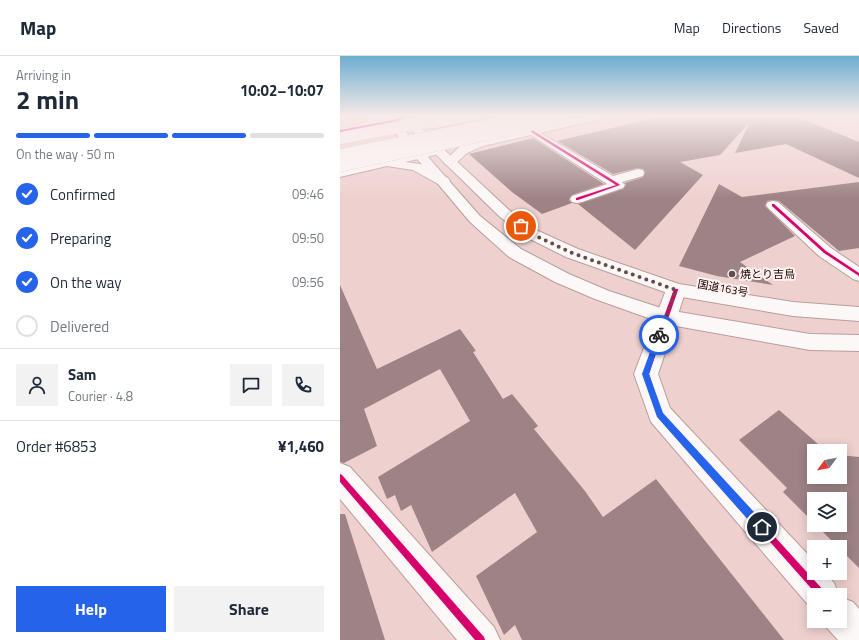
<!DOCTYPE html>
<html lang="en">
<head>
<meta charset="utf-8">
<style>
	:root { --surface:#fff; --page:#f2f2f3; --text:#1f2937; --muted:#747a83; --line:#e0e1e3; --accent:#2563eb }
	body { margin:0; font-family:"Titillium Web","Noto Sans JP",sans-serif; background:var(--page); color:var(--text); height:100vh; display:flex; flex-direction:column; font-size:15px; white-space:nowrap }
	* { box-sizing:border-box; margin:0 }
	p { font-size:13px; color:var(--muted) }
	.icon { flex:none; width:22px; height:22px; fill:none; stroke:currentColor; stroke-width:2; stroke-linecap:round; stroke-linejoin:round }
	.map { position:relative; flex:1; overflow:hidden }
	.drawer { display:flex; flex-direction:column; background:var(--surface); width:340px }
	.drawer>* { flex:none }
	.needle { width:26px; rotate:238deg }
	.fabs { position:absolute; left:467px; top:388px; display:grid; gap:8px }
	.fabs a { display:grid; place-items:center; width:40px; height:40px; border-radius:0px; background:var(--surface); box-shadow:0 2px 10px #0003; font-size:20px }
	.pin { position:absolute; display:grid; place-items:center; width:34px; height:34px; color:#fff; margin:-17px; border:2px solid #fff; border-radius:50%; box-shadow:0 1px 4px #0007 }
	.courier { position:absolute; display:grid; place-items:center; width:40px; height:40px; margin:-20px; border:3px solid #2563eb; border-radius:50%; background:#fff; color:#222; box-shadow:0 1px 5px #0007 }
	.overview em { font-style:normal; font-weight:700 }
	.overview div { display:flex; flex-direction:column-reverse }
	.overview { display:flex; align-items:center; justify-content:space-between; height:68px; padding:0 16px }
	h1 { font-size:26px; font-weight:700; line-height:30px }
	.bar { display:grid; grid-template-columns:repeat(4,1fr); gap:6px 4px; align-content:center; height:48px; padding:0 16px }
	.bar i { height:5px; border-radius:3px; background:var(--line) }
	.bar .current { background:var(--accent) }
	.bar p { grid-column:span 4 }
	.line { display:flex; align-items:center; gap:10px; padding:0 16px; border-top:1px solid var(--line) }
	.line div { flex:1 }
	.round { display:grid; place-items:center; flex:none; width:42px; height:42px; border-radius:0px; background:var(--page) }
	ol { padding:0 16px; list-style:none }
	li { display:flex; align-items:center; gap:12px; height:44px }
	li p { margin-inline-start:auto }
	li .icon { padding:4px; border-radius:50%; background:var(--accent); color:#fff; stroke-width:4 }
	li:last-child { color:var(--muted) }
	li i { width:22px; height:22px; border:2px solid var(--line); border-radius:50% }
	.cta { display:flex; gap:8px; margin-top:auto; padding:8px 16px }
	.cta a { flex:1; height:46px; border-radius:0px; background:var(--accent); color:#fff; font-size:16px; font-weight:700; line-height:46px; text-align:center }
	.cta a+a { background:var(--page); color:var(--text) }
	header { display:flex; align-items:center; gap:24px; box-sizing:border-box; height:56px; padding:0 20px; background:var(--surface); border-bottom:1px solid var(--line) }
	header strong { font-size:19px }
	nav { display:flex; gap:22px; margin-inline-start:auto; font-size:14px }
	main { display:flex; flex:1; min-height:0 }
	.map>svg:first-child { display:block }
	.building { fill:#9e8386 }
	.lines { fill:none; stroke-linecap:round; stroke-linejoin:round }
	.minor-casing { stroke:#b99d9c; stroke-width:2 }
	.major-casing { stroke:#b99d9c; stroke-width:2 }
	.highway-casing { stroke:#b99d9c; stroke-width:2 }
	.minor { fill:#fcf8f8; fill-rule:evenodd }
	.major { fill:#fcf8f8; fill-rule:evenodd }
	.highway { fill:#fcf8f8; fill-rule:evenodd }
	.major-bridge-casing { stroke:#b99d9c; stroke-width:12; stroke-linecap:butt }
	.highway-bridge-casing { stroke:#b99d9c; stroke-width:12; stroke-linecap:butt }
	.major-bridge { stroke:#fcf8f8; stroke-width:12 }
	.highway-bridge { stroke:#fcf8f8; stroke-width:12 }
	.cycleway-casing { stroke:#fdf3f2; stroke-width:3 }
	.cycleway { fill:#d6006c; fill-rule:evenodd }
	.route { fill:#2563eb }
	.done { stroke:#674b4b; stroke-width:4; stroke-dasharray:0 7.2 }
	.poi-dot { fill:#674b4b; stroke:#fdf3f2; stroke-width:1.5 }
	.labels { text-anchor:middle; stroke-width:4; stroke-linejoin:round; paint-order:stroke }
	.poi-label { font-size:11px; fill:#1e0304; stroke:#fdf3f2; text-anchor:start }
	.street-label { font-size:11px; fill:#1e0304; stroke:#fdf3f2 }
</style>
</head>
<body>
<header>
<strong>Map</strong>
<nav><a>Map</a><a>Directions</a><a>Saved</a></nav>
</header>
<main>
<section class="drawer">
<div class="overview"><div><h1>2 min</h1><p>Arriving in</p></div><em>10:02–10:07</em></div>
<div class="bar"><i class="current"></i><i class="current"></i><i class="current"></i><i></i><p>On the way · 50 m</p></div>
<ol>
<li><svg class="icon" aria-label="check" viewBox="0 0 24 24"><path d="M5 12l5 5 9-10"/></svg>Confirmed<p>09:46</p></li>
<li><svg class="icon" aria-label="check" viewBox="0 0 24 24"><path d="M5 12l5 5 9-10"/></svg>Preparing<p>09:50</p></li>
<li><svg class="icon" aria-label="check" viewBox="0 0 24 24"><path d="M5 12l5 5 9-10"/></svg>On the way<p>09:56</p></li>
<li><i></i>Delivered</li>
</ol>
<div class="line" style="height:72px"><a class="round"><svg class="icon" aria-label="person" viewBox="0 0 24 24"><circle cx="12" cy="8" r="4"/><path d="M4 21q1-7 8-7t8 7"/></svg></a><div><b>Sam</b><p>Courier · 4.8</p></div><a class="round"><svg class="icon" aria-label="chat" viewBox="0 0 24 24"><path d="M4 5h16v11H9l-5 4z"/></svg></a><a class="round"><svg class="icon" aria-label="phone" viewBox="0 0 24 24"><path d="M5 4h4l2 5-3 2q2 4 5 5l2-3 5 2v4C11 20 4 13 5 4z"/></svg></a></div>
<div class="line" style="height:52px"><div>Order #6853</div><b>¥1,460</b></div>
<div class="cta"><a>Help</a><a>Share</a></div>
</section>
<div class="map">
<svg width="519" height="584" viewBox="0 0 519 584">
	<rect width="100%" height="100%" fill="#eed1cf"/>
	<!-- building -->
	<g class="building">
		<path d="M323 60H455L519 86V122L446 88 395 97 410 66 380 99 340 106 363 119 295 194 238 148 283 133 286 129 285 127 303 121 305 117 304 114 298 112 273 118 217 85Z"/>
		<path d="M193 82 264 128 232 139 229 144 232 147 202 158 172 136 129 98Z"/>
		<path d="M519 126V192L499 195 439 145 433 144 427 145 425 150 455 180 400 206 433 229 377 220 339 210 379 128 402 141Z"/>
		<path d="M0 229 37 313 120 273 136 295 133 296 163 343 172 338 198 370 194 373 245 435 263 461 316 423 444 584H182L175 569 164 579 136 520 197 476 175 437 92 496 71 449 61 455 55 439 47 443 38 421 130 365 100 313 24 353 37 390 4 407 0 406Z"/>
		<path d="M439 354 486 395H474V421H500V399L519 401V512L500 493V491H498L476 469H500V443H474V467L443 436 447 432 399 384Z"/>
		<path d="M0 458H5L45 584H0Z"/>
	</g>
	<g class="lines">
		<defs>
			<g id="minor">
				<path d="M192 72 273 120 298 113 303 114 304 117 303 120 282 126 285 129 283 132 242 146 237 147 232 146 230 143 232 140 267 128 188 77 187 75 188 73Z"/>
				<path d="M433 145 438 146 491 192 519 211V225L513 223 479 200 428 152 426 149 428 146Z"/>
				<path d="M336 228 343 230 346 234 318 318 330 352 474 505V517H485L494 527 499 539H474V553L470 551 311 366 294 318 326 234 329 230Z"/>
				<path d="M0 407 10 411 154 571 160 584H117L0 443Z"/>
				<path d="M500 541 513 546 519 553V584H498L487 572 485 565H500Z"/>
			</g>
			<g id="major">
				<path d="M34 60H44V62L31 71 0 80V74L23 67Z"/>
				<path d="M124 60H145L140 63 91 73 86 70 87 68Z"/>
				<path d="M246 60H266L261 63 143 90 127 97 114 109H106L104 106 119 91 135 85Z"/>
				<path d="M91 92 95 93 97 96 95 99 65 106 80 108 108 122 110 125 108 128H98L73 114 47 110 0 121V113Z"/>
			</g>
			<g id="highway">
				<path d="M41 60H52L140 160 181 193 229 218 269 235 327 254 470 278 519 279V295L470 294 325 268 255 243 215 226 169 201 130 166Z"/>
				<path d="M77 71 81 72 169 154 196 174 238 193 339 228 453 246 519 251V265L453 260 336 240 226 201 184 180 159 160 73 76 72 74 73 72Z"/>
			</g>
		</defs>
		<!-- minor casing -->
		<use href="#minor" class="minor-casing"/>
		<!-- major casing -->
		<use href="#major" class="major-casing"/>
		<!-- highway casing -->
		<use href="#highway" class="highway-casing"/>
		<!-- minor -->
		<use href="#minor" class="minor"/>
		<!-- major -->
		<use href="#major" class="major"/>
		<!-- highway -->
		<use href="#highway" class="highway"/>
		<defs>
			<g id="major-bridge">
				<path d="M0 82 116 60"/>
				<path d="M0 110 225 62"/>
			</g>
			<path id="highway-bridge" d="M0 99 194 60"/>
		</defs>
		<!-- major-bridge casing -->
		<use href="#major-bridge" class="major-bridge-casing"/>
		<!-- highway-bridge casing -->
		<use href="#highway-bridge" class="highway-bridge-casing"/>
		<!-- major-bridge -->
		<use href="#major-bridge" class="major-bridge"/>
		<!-- highway-bridge -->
		<use href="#highway-bridge" class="highway-bridge"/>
		<defs>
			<g id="cycleway">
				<path d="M65 60H68L58 65 0 76V74L57 63Z"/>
				<path d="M192 74 279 128 280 129 238 144H236V142L276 129 191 76Z"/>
				<path d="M432 148H434L486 195 519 217V220L484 197 432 150Z"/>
				<path d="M334 233H338V234L309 318 322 357 485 536 486 539H477L317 358 303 318Z"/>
				<path d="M0 418 2 419 144 581 145 584H135L0 426Z"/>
			</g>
		</defs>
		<!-- cycleway casing -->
		<use href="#cycleway" class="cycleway-casing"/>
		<!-- cycleway -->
		<use href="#cycleway" class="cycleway"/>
	</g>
	<!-- sky -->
	<linearGradient id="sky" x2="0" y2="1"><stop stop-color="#6daed0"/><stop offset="0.42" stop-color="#f7eae9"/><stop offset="1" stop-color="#f7eae9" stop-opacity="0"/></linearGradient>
	<rect width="519" height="142" fill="url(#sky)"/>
	<!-- route -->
	<path class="route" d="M317 277H319L322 279 309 318 323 357 425 468 426 471 425 475 422 476 418 475 317 361 302 318Z"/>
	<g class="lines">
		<!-- done -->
		<path class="done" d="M181 170 190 177 232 197 336 234 319 279"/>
	</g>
	<!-- markers -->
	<circle class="poi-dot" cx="392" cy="218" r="4"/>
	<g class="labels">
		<!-- poi labels -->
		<g class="poi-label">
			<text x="400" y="222">焼とり吉鳥</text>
		</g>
		<!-- street labels -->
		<g class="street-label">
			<text transform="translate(383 232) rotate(10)" y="4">国道163号</text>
		</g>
	</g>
</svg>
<div class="fabs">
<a><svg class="needle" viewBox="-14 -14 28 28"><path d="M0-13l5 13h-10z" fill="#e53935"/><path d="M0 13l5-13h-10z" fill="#747a83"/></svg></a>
<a><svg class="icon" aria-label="layers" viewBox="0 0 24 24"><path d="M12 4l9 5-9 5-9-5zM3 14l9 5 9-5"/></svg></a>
<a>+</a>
<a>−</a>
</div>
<div class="pin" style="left:181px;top:170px;background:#ea580c"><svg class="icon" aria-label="bag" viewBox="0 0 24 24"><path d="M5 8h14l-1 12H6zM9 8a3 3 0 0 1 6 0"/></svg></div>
<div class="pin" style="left:422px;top:471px;background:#1f2937"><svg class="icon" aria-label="home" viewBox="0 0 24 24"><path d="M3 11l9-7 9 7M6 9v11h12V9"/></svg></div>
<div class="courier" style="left:319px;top:279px"><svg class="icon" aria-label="bike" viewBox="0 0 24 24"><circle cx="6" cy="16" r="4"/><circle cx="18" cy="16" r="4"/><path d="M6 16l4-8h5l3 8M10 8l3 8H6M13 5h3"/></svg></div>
</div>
</main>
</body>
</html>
